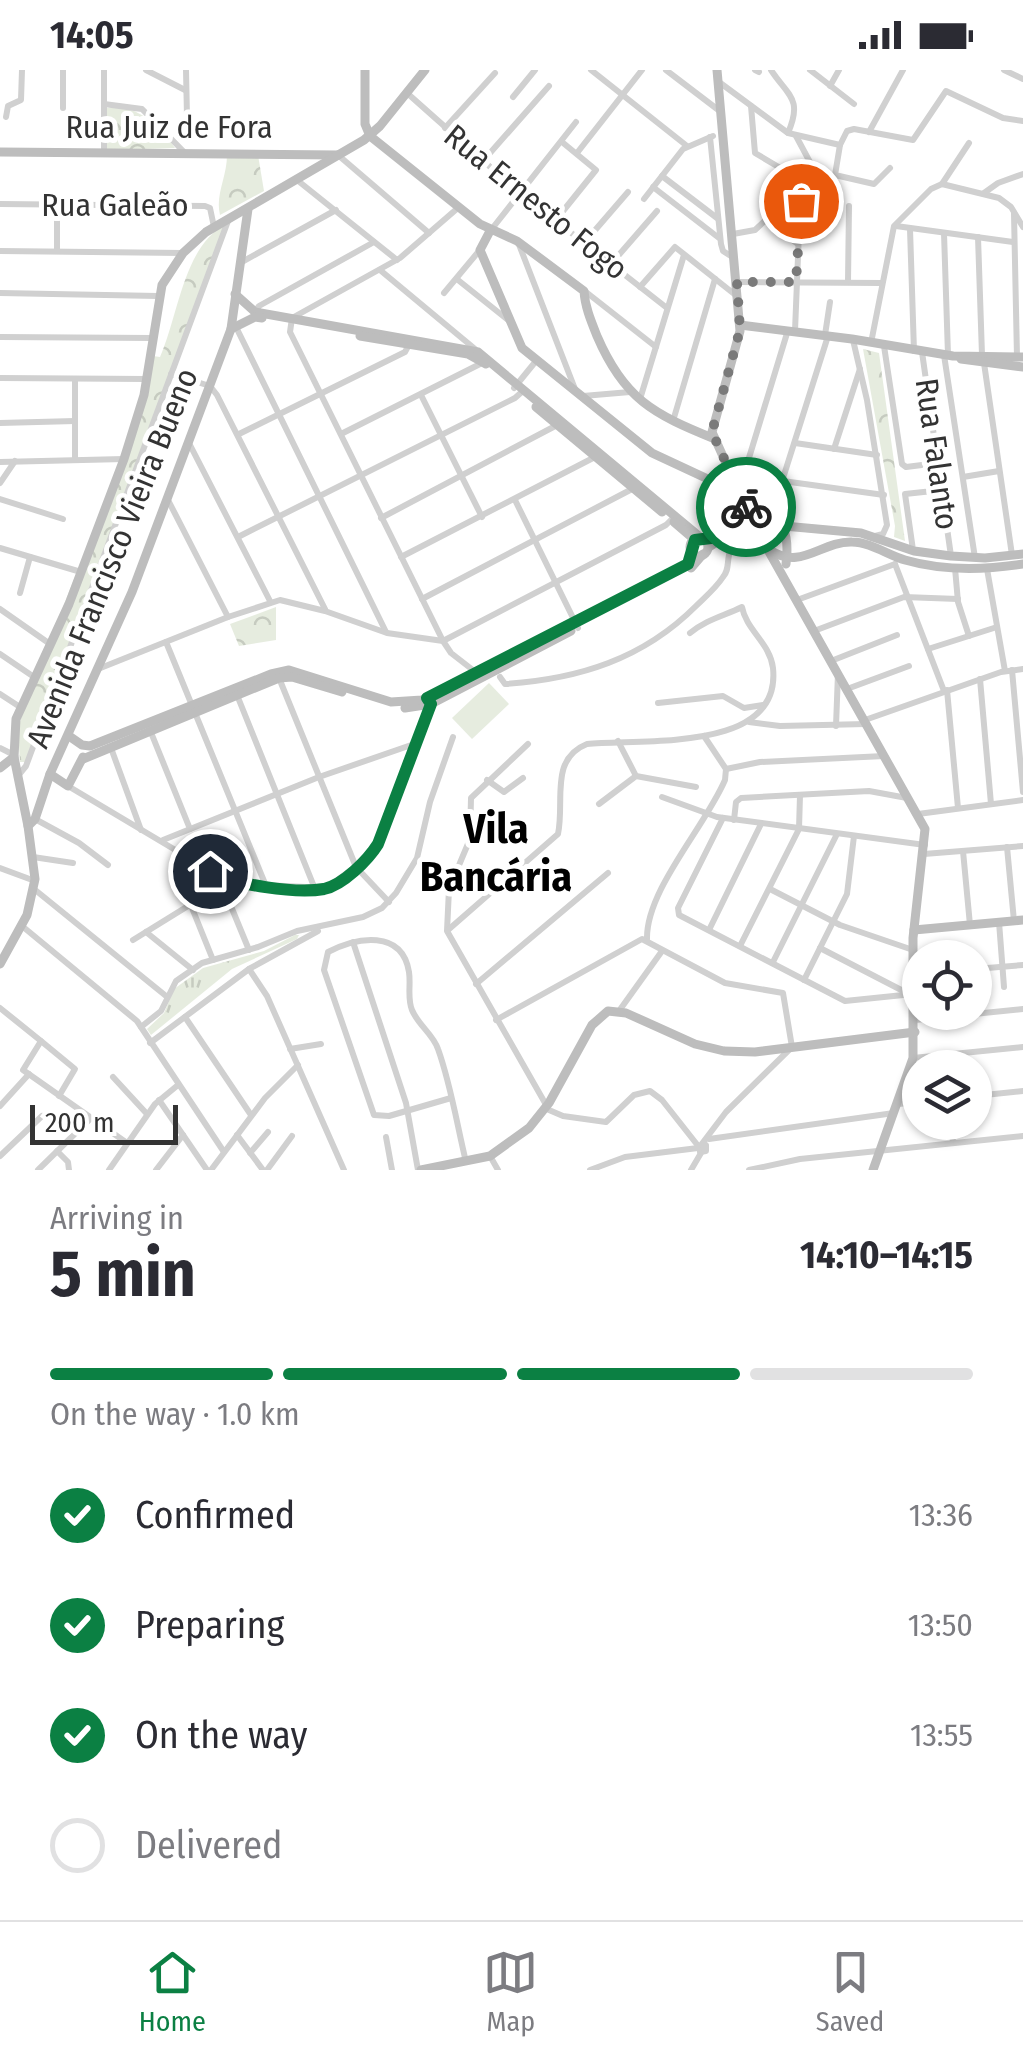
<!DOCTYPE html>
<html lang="en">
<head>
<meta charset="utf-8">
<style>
	:root { --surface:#fff; --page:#f2f2f3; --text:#2b2b33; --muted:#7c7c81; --line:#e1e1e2; --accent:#0b8043 }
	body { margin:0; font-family:"Fira Sans Condensed",sans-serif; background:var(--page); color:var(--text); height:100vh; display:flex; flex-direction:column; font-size:38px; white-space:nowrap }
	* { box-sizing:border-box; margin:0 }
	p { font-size:32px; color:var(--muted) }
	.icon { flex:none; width:55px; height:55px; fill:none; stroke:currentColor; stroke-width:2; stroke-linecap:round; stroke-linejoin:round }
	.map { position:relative; height:1100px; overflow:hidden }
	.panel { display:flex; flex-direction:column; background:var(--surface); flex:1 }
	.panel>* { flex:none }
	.fabs { position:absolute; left:902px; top:870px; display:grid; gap:20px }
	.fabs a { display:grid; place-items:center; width:90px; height:90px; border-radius:50%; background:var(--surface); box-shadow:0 2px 8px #0004; font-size:50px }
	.scale { position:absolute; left:30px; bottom:25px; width:148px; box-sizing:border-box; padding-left:10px; border:5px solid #333; border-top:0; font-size:28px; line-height:35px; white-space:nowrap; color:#333; -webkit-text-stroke:8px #fff; paint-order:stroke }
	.pin { position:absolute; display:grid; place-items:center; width:85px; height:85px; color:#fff; margin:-42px; border:5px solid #fff; border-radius:50%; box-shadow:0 2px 10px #0007 }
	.courier { position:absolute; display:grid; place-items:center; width:100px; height:100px; margin:-50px; border:8px solid #0b8043; border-radius:50%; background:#fff; color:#222; box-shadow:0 2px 12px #0007 }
	.overview em { font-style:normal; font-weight:700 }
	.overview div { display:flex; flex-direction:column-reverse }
	.overview { display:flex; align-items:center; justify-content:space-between; height:170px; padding:0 50px }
	h1 { font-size:65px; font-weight:700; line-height:75px }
	.bar { display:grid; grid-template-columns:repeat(4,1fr); gap:15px 10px; align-content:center; height:120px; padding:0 50px }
	.bar i { height:12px; border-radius:8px; background:var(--line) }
	.bar .selected { background:var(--accent) }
	.bar p { grid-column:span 4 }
	ol { padding:0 50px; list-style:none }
	li { display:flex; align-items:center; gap:30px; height:110px }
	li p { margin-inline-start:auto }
	li .icon { padding:10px; border-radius:50%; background:var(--accent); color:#fff; stroke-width:4 }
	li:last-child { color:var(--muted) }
	li i { width:55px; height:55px; border:5px solid var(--line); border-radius:50% }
	.status { display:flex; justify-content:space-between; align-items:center; height:70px; padding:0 50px; background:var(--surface); direction:ltr }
	.status svg { height:28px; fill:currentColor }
	.dock { display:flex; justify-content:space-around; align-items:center; height:140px; border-top:2px solid var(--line); background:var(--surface); font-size:28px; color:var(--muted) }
	.dock a { display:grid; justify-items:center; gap:5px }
	.dock .selected { color:var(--accent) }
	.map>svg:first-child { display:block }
	.grass { fill:url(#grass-tufts) }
	.forest { fill:url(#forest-crowns) }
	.garden { fill:#e6ecdf }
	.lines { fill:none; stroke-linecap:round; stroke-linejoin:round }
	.street { stroke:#d0d0d0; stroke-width:6 }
	.secondary { stroke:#bdbdbd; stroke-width:9 }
	.done { stroke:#7a7a7a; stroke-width:10; stroke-dasharray:0 18 }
	.route { stroke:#0b8043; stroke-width:12 }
	.labels { text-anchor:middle; stroke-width:10; stroke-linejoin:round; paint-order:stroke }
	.street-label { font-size:32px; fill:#333; stroke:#fff }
	.district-label { font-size:42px; font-weight:bold; fill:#000; stroke:#fff }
</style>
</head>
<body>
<div class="status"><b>14:05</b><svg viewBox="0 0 49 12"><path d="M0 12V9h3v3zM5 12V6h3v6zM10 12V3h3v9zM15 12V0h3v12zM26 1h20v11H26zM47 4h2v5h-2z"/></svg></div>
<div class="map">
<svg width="1023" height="1100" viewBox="0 0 1023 1100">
	<defs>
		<pattern id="grass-tufts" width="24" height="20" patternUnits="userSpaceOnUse" patternTransform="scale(2.5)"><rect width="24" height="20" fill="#e6ecdf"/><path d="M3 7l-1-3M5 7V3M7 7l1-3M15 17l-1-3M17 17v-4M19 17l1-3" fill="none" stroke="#c6cbc0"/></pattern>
		<pattern id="forest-crowns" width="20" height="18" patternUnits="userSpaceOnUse" patternTransform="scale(2.5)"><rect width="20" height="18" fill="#e6ecdf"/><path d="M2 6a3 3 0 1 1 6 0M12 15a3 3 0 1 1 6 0" fill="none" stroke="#c6cbc0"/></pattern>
	</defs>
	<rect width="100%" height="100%" fill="#fff"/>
	<!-- grass -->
	<path class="grass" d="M295 865H299L297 869 232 899 151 965 147 959 164 943 174 919 203 898 264 881Z"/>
	<!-- forest -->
	<g class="forest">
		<path d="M122 37C146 43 161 58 175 78L106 80V38Z"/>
		<path d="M227 85H258L264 121 220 145C215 125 227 107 227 85Z"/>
		<path d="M226 154 25 692H20L18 660 24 636 149 319 153 286 160 287C179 244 183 177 226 154Z"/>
		<path d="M863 279 879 283 905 471 894 467 895 456Z"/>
		<path d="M276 537V570L239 576 230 554Z"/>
	</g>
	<!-- garden -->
	<path class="garden" d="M489 613 509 634 472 669 452 648Z"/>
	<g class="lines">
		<!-- street -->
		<g class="street">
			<path d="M104 0V82"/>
			<path d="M146 0 185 20"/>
			<path d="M186 0 187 47"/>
			<path d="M591 0 687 76"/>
			<path d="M666 0 721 42"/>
			<path d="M755 0 759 2"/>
			<path d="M771 0C788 26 803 28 788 63"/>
			<path d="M810 0 854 34"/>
			<path d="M1004 0 1023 9"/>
			<path d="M719 12 788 63 840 75 847 61 854 59 913 70 946 21 1003 48 1023 51"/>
			<path d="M830 16 839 0"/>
			<path d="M407 23 514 118 667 238"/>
			<path d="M513 27 535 0"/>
			<path d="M104 34 142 39 184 82"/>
			<path d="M751 36 755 83 782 99 781 124 787 166 798 174"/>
			<path d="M63 38V0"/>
			<path d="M6 47 8 36 21 30 22 0"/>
			<path d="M445 58 495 3"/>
			<path d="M869 62 903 0"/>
			<path d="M710 67 721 174 723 181 734 188"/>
			<path d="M840 75 835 105 874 114 890 98"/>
			<path d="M577 83 642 0"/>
			<path d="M338 85 429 163"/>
			<path d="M483 91 549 16"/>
			<path d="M662 106 717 148"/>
			<path d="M297 110 397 190"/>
			<path d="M942 114 969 73"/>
			<path d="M653 117 719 168"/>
			<path d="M984 123 998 113 1023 104"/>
			<path d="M644 129 683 79 713 66"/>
			<path d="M0 134 205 136 210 138 214 157"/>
			<path d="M459 137 400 188 292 248 290 262 443 571 451 583 478 604"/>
			<path d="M1014 144 1017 287"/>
			<path d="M555 151 596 100 562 72"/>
			<path d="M896 156 1013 172"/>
			<path d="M910 159 914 281"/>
			<path d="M491 160 576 52"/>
			<path d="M944 163 948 285"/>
			<path d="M733 164 755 160 783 134"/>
			<path d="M978 167 982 285"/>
			<path d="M518 172 575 319"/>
			<path d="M584 173 628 122"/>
			<path d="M0 181 183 183"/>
			<path d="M57 181V134"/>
			<path d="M240 193 336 140"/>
			<path d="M611 194 657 141"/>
			<path d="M380 200 475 279"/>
			<path d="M458 210 508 250"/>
			<path d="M737 212 882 213"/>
			<path d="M848 212 849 136"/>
			<path d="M640 217 675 177 738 227"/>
			<path d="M586 222 656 277"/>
			<path d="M0 223 158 226"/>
			<path d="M444 223 479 181"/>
			<path d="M255 242 259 236 374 172"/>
			<path d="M236 257 386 562"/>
			<path d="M795 261 800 137C803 124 816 120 819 109L796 66"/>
			<path d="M825 265 830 232"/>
			<path d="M0 267 152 268"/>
			<path d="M853 270 867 330 887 455 883 464 875 466"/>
			<path d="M871 273 894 156 931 119 942 114 999 128 1011 137 1023 157"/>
			<path d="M884 276 902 394 906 397 938 393"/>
			<path d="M922 282 951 486"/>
			<path d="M944 285 975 488"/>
			<path d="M984 293 1012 485"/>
			<path d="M171 304 210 316 217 325 325 539"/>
			<path d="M0 308 146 309"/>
			<path d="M514 318 536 291"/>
			<path d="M421 325 482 447"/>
			<path d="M583 326 630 322"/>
			<path d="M640 329 684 185"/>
			<path d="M673 351 715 209"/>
			<path d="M0 353 75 351"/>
			<path d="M239 364 405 282 411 271"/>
			<path d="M341 364 482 293"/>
			<path d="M189 373 270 531"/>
			<path d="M795 373 877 385"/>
			<path d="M834 379 860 299"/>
			<path d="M75 390V309"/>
			<path d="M0 392 124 389"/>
			<path d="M963 407 999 401"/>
			<path d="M783 411 884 425"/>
			<path d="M0 413 15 391"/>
			<path d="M741 414 788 260"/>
			<path d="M0 429 63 449"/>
			<path d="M168 430 228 547"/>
			<path d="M515 430 578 558"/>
			<path d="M772 443 828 266"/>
			<path d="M381 448 561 353"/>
			<path d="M238 467 515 328 524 320"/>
			<path d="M0 478 81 502"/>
			<path d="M913 480 905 424 942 420"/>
			<path d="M401 487 595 387"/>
			<path d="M895 494 944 621"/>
			<path d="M955 498 958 532 969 566"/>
			<path d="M987 499 1005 601"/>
			<path d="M20 523 30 487"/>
			<path d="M422 529 634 418"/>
			<path d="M797 530 895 494"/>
			<path d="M0 539 50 574"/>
			<path d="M814 561 904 527 958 529"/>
			<path d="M166 572 266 816"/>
			<path d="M928 579 997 557"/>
			<path d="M0 584 34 607"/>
			<path d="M831 591 897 565"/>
			<path d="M98 599 228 547 280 530 325 541 387 563 443 571 666 455 675 446"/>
			<path d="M1012 600 1023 722"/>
			<path d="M500 607 505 614C579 609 643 589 696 536 705 527 716 518 723 507 729 500 727 494 729 485 731 471 743 464 753 455"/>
			<path d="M279 608 356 797 389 832"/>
			<path d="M980 609 991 734"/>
			<path d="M847 619 909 596"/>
			<path d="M947 620 958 738"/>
			<path d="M0 624 20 637"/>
			<path d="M237 625 315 819"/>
			<path d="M658 633 723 626 744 638 763 635"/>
			<path d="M865 650 1001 602 1023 599"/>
			<path d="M749 652 780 656 866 654"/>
			<path d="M836 656 838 603"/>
			<path d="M150 660 190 759"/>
			<path d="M618 671 636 706"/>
			<path d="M528 674 471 728 470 769 449 819 447 861 549 1040 563 1046 606 1052 634 1025 650 1021 662 1030 699 1077"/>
			<path d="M0 678 14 685"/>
			<path d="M111 678 141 760"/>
			<path d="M726 699 760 692 884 686"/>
			<path d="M17 707 26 696 228 151"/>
			<path d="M487 710 504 722 523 708"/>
			<path d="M68 716 219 806 241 814 327 818 367 788 378 774 430 633"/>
			<path d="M662 727 717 747 925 775"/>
			<path d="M599 734 636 706 696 717"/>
			<path d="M918 744 1023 730"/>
			<path d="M723 748 678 838 679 845 845 931 913 924"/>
			<path d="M35 749 79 773 108 795"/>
			<path d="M734 750 736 732 741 728 869 721 907 728"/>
			<path d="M163 770 319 707 417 673"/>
			<path d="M1007 777 1014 851"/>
			<path d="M963 781 970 855"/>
			<path d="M924 784 1023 776"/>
			<path d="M33 787 73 793"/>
			<path d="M0 798 35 811"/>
			<path d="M221 812 249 880"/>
			<path d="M34 819 166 926"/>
			<path d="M770 819 840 855 913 880"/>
			<path d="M190 833 213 890"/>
			<path d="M999 852 1004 917"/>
			<path d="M22 856 137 951 224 1082"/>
			<path d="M448 860 558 764C565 731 549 689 587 674 641 668 782 684 773 598 770 573 746 560 742 537 724 546 707 549 690 563"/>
			<path d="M709 860 761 754"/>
			<path d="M146 862 193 900"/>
			<path d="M647 869C646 820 705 757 725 710L726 699 704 666"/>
			<path d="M133 870 222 815"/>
			<path d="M353 872 406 1033 418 1100"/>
			<path d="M740 876 799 759 800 725"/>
			<path d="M820 878 909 924"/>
			<path d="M773 892 837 764"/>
			<path d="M249 899 267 926 344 1100"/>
			<path d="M975 899 1023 895"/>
			<path d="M804 910 847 824 854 766"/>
			<path d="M476 914 608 803"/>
			<path d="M0 938 41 971 23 1000 127 1073"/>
			<path d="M619 941 662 881"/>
			<path d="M185 947 251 1045"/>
			<path d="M496 950 642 869 725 913 783 923 792 977 726 1042 701 1075"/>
			<path d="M915 950 1023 939"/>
			<path d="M141 957 161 941 176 911 202 893 258 877 297 861 363 847 382 838 396 823 417 788 430 732 453 667"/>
			<path d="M41 971 75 999 59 1026"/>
			<path d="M150 973 249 899 318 861"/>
			<path d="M290 979 321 974"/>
			<path d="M913 988 1023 977"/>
			<path d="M113 1007 147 1044"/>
			<path d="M975 1026 1023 1021"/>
			<path d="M451 1028 389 1046 374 1045 324 900 328 882C357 867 402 859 409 902 411 915 407 928 412 940 418 955 433 964 438 979 451 1015 457 1055 466 1092"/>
			<path d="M159 1030 207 1100"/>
			<path d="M898 1034 920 1032"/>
			<path d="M0 1036 29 1004"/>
			<path d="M951 1052 953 1073"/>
			<path d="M237 1065 263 1100"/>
			<path d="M386 1067 392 1100"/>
			<path d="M709 1069 894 1043"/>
			<path d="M706 1075V1081L700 1082V1076Z"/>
			<path d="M57 1081 68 1092 69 1100"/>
			<path d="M250 1083 268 1062"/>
			<path d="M0 1086 42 1046"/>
			<path d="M490 1086 498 1100"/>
			<path d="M38 1100 91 1048"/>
			<path d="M109 1100 155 1034 178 1015"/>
			<path d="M156 1100 183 1065"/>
			<path d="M211 1100 265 1028 298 995"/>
			<path d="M267 1100 292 1066"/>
			<path d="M590 1100 625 1087 698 1078"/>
			<path d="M691 1100 701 1083"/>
			<path d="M749 1100 800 1089 1023 1066"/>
		</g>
		<!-- secondary -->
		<g class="secondary">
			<path d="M365 0V54L370 66"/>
			<path d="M717 0 740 261 712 362 754 455 925 759 913 868V988L873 1100"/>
			<path d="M370 66 480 154 517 171 584 221C585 237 591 251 597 266 624 329 653 344 715 369"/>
			<path d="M0 82 338 85"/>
			<path d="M490 161 480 180 522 278 652 383 740 424 753 427"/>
			<path d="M235 224 255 242 478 282 700 467"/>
			<path d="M740 255 852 269 953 286 1023 287"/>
			<path d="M231 259 255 247 262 248"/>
			<path d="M360 266 468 284 486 294"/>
			<path d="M961 289 1023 297"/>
			<path d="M536 337 662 442"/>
			<path d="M751 425C778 451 791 453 786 494"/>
			<path d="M674 452 695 470"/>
			<path d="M784 456 861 463 914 481 951 486 985 488 1023 484"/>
			<circle cx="699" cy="477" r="9"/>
			<path d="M709 477 744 455H754"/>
			<path d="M770 480C801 501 821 471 852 472 870 472 888 485 905 490 943 501 984 500 1023 494"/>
			<path d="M691 498 703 484"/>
			<path d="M405 638 431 634 571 561"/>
			<path d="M69 666 82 675 90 676 271 604 289 600 391 632 422 630 687 494 692 485"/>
			<path d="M83 689 279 608 292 607 342 622"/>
			<path d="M0 698 14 687"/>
			<path d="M50 704 68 716 83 687"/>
			<path d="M28 756 35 749 50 704 132 522 231 259 248 139"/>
			<path d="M914 860 1023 850"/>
			<path d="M0 894 27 845 35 809 28 756 14 687 16 649 69 534 124 389 144 325 162 215 183 183 206 162 364 70 380 56 425 0"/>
			<path d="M421 1100 490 1086 529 1058 549 1033 592 955 608 941 626 943 695 974 724 981 755 982 915 962"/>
		</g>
	</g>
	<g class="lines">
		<!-- done -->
		<path class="done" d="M746 437 712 362 740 260 737 212H796L801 131"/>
		<!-- route -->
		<path class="route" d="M210 801C233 815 297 824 324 819 343 815 368 790 378 774L431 634 427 628 688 494 695 470 711 468 744 449 750 446 746 437"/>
	</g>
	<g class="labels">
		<!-- street labels -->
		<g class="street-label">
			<text x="169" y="68">Rua Juiz de Fora</text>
			<text transform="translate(536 132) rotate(39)" y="11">Rua Ernesto Fogo</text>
			<text x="115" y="146">Rua Galeão</text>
			<text transform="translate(937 384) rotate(82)" y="11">Rua Falanto</text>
			<text transform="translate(112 488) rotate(-68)" y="11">Avenida Francisco Vieira Bueno</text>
		</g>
		<!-- district labels -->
		<g class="district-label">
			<text x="496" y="773">Vila<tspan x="496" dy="48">Bancária</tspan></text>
		</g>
	</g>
</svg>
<div class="fabs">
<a><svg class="icon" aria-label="locate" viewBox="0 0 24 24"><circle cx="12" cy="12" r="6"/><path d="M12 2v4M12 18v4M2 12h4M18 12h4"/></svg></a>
<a><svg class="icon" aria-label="layers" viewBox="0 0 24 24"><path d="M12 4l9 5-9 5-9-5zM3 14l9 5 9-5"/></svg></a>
</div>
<div class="scale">200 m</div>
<div class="pin" style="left:801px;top:131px;background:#ea580c"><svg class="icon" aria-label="bag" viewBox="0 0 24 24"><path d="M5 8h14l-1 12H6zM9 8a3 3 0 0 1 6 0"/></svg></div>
<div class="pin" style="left:210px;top:801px;background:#1f2937"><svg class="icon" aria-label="home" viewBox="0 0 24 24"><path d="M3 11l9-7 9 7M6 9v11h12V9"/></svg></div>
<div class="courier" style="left:746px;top:437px"><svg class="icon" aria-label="bike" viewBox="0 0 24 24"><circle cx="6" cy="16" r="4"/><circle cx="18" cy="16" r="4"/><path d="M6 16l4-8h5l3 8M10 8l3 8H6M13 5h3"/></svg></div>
</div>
<section class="panel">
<div class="overview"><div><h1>5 min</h1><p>Arriving in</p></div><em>14:10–14:15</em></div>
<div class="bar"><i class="selected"></i><i class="selected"></i><i class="selected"></i><i></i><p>On the way · 1.0 km</p></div>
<ol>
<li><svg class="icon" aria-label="check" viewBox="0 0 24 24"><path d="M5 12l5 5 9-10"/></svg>Confirmed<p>13:36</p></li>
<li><svg class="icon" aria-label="check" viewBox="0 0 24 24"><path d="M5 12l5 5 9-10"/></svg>Preparing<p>13:50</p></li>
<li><svg class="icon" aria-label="check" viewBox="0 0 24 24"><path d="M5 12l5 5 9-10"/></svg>On the way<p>13:55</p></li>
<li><i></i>Delivered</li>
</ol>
</section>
<nav class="dock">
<a class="selected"><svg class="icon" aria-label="home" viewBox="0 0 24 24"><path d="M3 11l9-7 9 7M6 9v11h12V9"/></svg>Home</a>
<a><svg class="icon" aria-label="map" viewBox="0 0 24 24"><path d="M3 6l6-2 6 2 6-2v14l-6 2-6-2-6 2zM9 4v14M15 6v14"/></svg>Map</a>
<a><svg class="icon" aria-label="saved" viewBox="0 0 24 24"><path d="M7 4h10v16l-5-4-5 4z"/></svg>Saved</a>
</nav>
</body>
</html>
